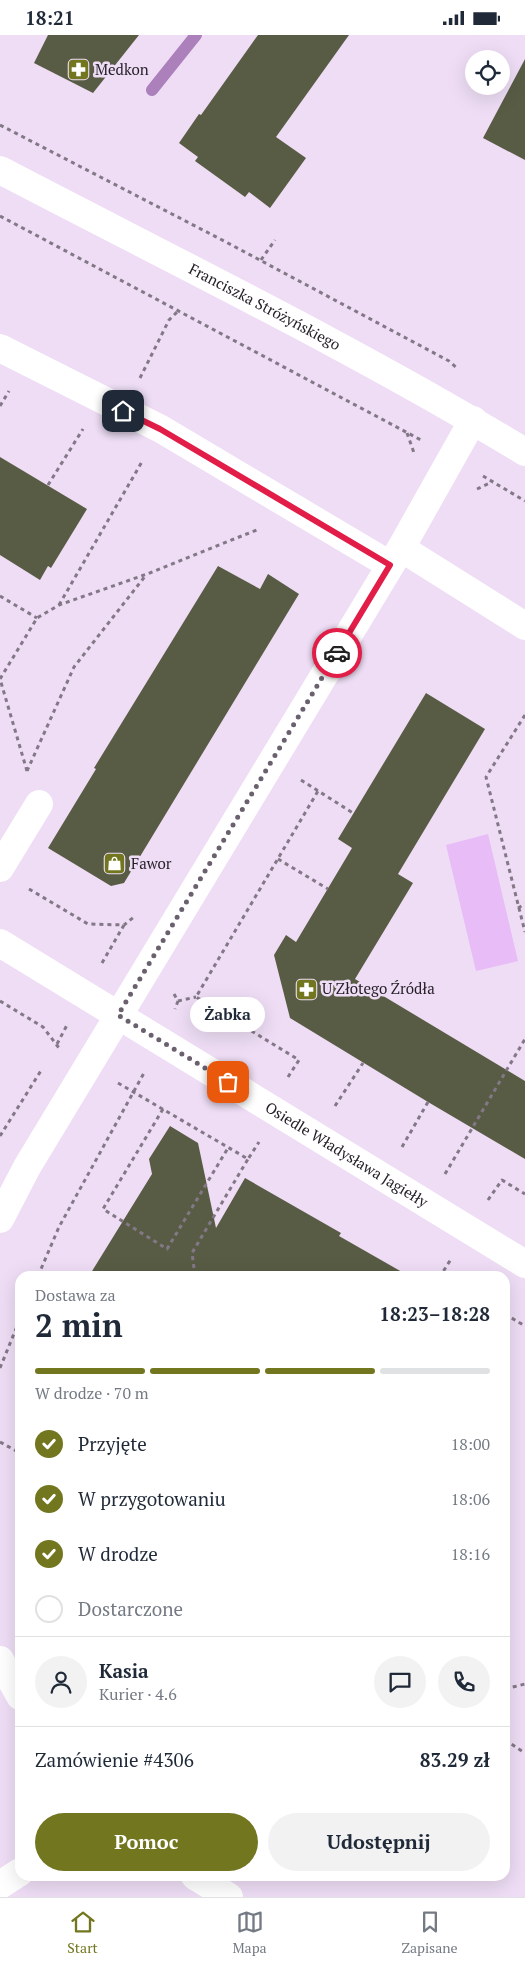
<!DOCTYPE html>
<html lang="pl">
<head>
<meta charset="utf-8">
<style>
	:root { --surface:#fff; --page:#f2f2f3; --text:#1f2937; --muted:#747a83; --line:#e0e1e3; --accent:#72761e }
	body { margin:0; font-family:"PT Serif",serif; background:var(--page); color:var(--text); height:100vh; display:flex; flex-direction:column; font-size:19px; white-space:nowrap }
	* { box-sizing:border-box; margin:0 }
	p { font-size:16px; color:var(--muted) }
	.icon { flex:none; width:28px; height:28px; fill:none; stroke:currentColor; stroke-width:2; stroke-linecap:round; stroke-linejoin:round }
	.map { position:relative; flex:1; overflow:hidden }
	.details { position:absolute; left:15px; top:1236px; width:495px; height:610px; display:flex; flex-direction:column; background:var(--surface); border-radius:15px; box-shadow:0 5px 20px #0002 }
	.details>* { flex:none }
	.fabs { position:absolute; left:465px; top:15px; display:grid; gap:10px }
	.fabs a { display:grid; place-items:center; width:45px; height:45px; border-radius:50%; background:var(--surface); box-shadow:0 5px 20px #0002; font-size:25px }
	.pin { position:absolute; display:grid; place-items:center; width:42px; height:42px; color:#fff; margin:-21px; border-radius:10px; box-shadow:0 2px 8px #0006 }
	.courier { position:absolute; display:grid; place-items:center; width:50px; height:50px; margin:-25px; border:4px solid #e11d48; border-radius:50%; background:#fff; color:#222; box-shadow:0 1px 6px #0007 }
	.bubble { position:absolute; height:35px; border-radius:18px; background:var(--surface); box-shadow:0 5px 20px #0002; font-size:16px; font-weight:800; line-height:35px; text-align:center }
	.head em { font-style:normal; font-weight:800 }
	.head div { display:flex; flex-direction:column-reverse }
	.head { display:flex; align-items:center; justify-content:space-between; height:85px; padding:0 20px }
	h1 { font-size:32px; font-weight:800; line-height:38px }
	.bar { display:grid; grid-template-columns:repeat(4,1fr); gap:8px 5px; align-content:center; height:60px; padding:0 20px }
	.bar i { height:6px; border-radius:4px; background:var(--line) }
	.bar .on { background:var(--accent) }
	.bar p { grid-column:span 4 }
	.line { display:flex; align-items:center; gap:12px; padding:0 20px; border-top:1px solid var(--line) }
	.line div { flex:1 }
	.round { display:grid; place-items:center; flex:none; width:52px; height:52px; border-radius:26px; background:var(--page) }
	ol { padding:0 20px; list-style:none }
	li { display:flex; align-items:center; gap:15px; height:55px }
	li p { margin-inline-start:auto }
	li .icon { padding:5px; border-radius:50%; background:var(--accent); color:#fff; stroke-width:4 }
	li:last-child { color:var(--muted) }
	li i { width:28px; height:28px; border:2px solid var(--line); border-radius:50% }
	.action { display:flex; gap:10px; margin-top:auto; padding:10px 20px }
	.action a { flex:1; height:58px; border-radius:30px; background:var(--accent); color:#fff; font-size:20px; font-weight:800; line-height:58px; text-align:center }
	.action a+a { background:var(--page); color:var(--text) }
	.status { display:flex; justify-content:space-between; align-items:center; height:35px; padding:0 25px; background:var(--surface); direction:ltr }
	.status svg { height:14px; fill:currentColor }
	.dock { display:flex; justify-content:space-around; align-items:center; height:70px; border-top:1px solid var(--line); background:var(--surface); font-size:14px; color:var(--muted) }
	.dock a { display:grid; justify-items:center; gap:2px }
	.dock .on { color:var(--accent) }
	.map>svg:first-child { display:block }
	.green { fill:#e8bcf7 }
	.lines { fill:none; stroke-linecap:round; stroke-linejoin:round }
	.stream { stroke:#ac81bb; stroke-width:12 }
	.building { fill:#595c44 }
	.path { stroke:#837887; stroke-width:3; stroke-dasharray:4 4; stroke-linecap:butt }
	.minor { stroke:#fff; stroke-width:28 }
	.done { stroke:#6b616e; stroke-width:5; stroke-dasharray:0 9 }
	.route { stroke:#e11d48; stroke-width:6 }
	.labels { text-anchor:middle; stroke-width:5; stroke-linejoin:round; paint-order:stroke }
	.poi-label { font-size:15px; fill:#241e26; stroke:#eeddf5; text-anchor:start }
	.street-label { font-size:15px; fill:#241e26; stroke:#eeddf5 }
</style>
</head>
<body>
<div class="status"><b>18:21</b><svg viewBox="0 0 49 12"><path d="M0 12V9h3v3zM5 12V6h3v6zM10 12V3h3v9zM15 12V0h3v12zM26 1h20v11H26zM47 4h2v5h-2z"/></svg></div>
<div class="map">
<svg width="525" height="1862" viewBox="0 0 525 1862">
	<rect width="100%" height="100%" fill="#eeddf5"/>
	<!-- green -->
	<path class="green" d="M488 799 518 926 476 936 446 810Z"/>
	<g class="lines">
		<!-- stream -->
		<path class="stream" d="M152 55 196 0"/>
	</g>
	<!-- building -->
	<g class="building">
		<path d="M48 0H139L93 58 34 28Z"/>
		<path d="M258 0H349L276 102 306 123 270 173 249 157 245 162 195 126 198 122 179 108 199 79 201 80Z"/>
		<path d="M525 24V125L483 103Z"/>
		<path d="M0 422 87 474 51 533 48 531 40 545 0 520Z"/>
		<path d="M218 531 260 554 268 539 299 559 124 848 111 851 48 813 96 734 94 733Z"/>
		<path d="M426 658 485 694 398 839 413 848 355 944 525 1046V1124L428 1067 290 983 274 920 286 900 296 907 352 813 338 804Z"/>
		<path d="M170 1091 198 1108 216 1193 245 1143 341 1198 339 1201 409 1241H89L152 1139 149 1124Z"/>
	</g>
	<g class="lines">
		<!-- path -->
		<g class="path">
			<path d="M0 90 226 207 449 326 458 334"/>
			<path d="M0 181 421 405"/>
			<path d="M261 225 275 205"/>
			<path d="M140 343 169 285 179 275"/>
			<path d="M0 371 9 356"/>
			<path d="M407 398 414 418"/>
			<path d="M483 441 525 466"/>
			<path d="M48 450 83 394"/>
			<path d="M477 454 492 447"/>
			<path d="M0 561 37 583"/>
			<path d="M59 570 143 425"/>
			<path d="M525 680 486 742 525 897"/>
			<path d="M27 736 0 644 37 583 59 570 147 539 259 494"/>
			<path d="M27 736 74 632 146 540"/>
			<path d="M301 745 353 778"/>
			<path d="M278 824 328 854"/>
			<path d="M29 854 88 889 124 890 135 881"/>
			<path d="M518 873 525 869"/>
			<path d="M102 928 124 890"/>
			<path d="M174 959 178 966 175 974"/>
			<path d="M0 966 43 992 59 1013"/>
			<path d="M178 966 196 962"/>
			<path d="M57 1009 67 990"/>
			<path d="M288 1042 299 1025 196 962 318 756"/>
			<path d="M118 1048 248 1124 259 1107"/>
			<path d="M335 1071 363 1028"/>
			<path d="M163 1074 103 1174 167 1214 228 1113"/>
			<path d="M0 1101 42 1034"/>
			<path d="M402 1112 428 1067"/>
			<path d="M445 1139 525 1004"/>
			<path d="M488 1165 502 1145 525 1159"/>
			<path d="M38 1241 59 1192 144 1038"/>
			<path d="M195 1241 192 1218 248 1124"/>
			<path d="M444 1241 441 1240 451 1224"/>
			<path d="M505 1279 525 1291"/>
			<path d="M0 1333 20 1284"/>
			<path d="M0 1407 20 1418"/>
			<path d="M505 1654 525 1649"/>
			<path d="M505 1705 525 1718"/>
		</g>
		<!-- minor -->
		<g class="minor">
			<path id="s1" d="M0 135C176 227 355 314 525 417"/>
			<path d="M0 313 161 394 390 530"/>
			<path d="M401 513 525 591"/>
			<path d="M0 833 39 769"/>
			<path id="s2" d="M0 908 525 1229"/>
			<path d="M0 1184 27 1132 401 513 473 385"/>
			<path d="M0 1625 20 1661"/>
			<path d="M195 1841 229 1862"/>
			<path d="M0 1850 20 1837"/>
		</g>
	</g>
	<g class="lines">
		<!-- done -->
		<path class="done" d="M228 1047 118 980 337 618"/>
		<!-- route -->
		<path class="route" d="M123 376 160 394 390 530 337 618"/>
	</g>
	<!-- icons -->
	<defs>
		<symbol id="pharmacy-square" viewBox="-11 -11 22 22"><rect x="-9" y="-9" width="18" height="18" rx="4" fill="#72761e" stroke="#eeddf5"/><path d="M-2-6h4v4h4v4h-4v4h-4v-4h-4v-4h4Z" fill="#fff"/></symbol>
		<symbol id="shop-square" viewBox="-11 -11 22 22"><rect x="-9" y="-9" width="18" height="18" rx="4" fill="#72761e" stroke="#eeddf5"/><path d="M-5-2.5h2.3a2.7 3.5 0 0 1 5.4 0H5L5.5 6h-11ZM-1.5-2.5h3a1.5 2.3 0 0 0-3 0Z" fill="#fff"/></symbol>
	</defs>
	<g fill-rule="evenodd">
		<use href="#pharmacy-square" x="66" y="22" width="25" height="25"/>
		<use href="#shop-square" x="102" y="816" width="25" height="25"/>
		<use href="#pharmacy-square" x="294" y="942" width="25" height="25"/>
	</g>
	<g class="labels">
		<!-- poi labels -->
		<g class="poi-label">
			<text x="95" y="40">Medkon</text>
			<text x="131" y="834">Fawor</text>
			<text x="322" y="959">U Złotego Źródła</text>
		</g>
		<!-- street labels -->
		<g class="street-label">
			<text dy="5" stroke="none"><textPath href="#s1" startOffset="298">Franciszka Stróżyńskiego</textPath></text>
			<text dy="5" stroke="none"><textPath href="#s2" startOffset="406">Osiedle Władysława Jagiełły</textPath></text>
		</g>
	</g>
</svg>
<div class="fabs">
<a><svg class="icon" aria-label="locate" viewBox="0 0 24 24"><circle cx="12" cy="12" r="6"/><path d="M12 2v4M12 18v4M2 12h4M18 12h4"/></svg></a>
</div>
<div class="pin" style="left:228px;top:1047px;background:#ea580c"><svg class="icon" aria-label="bag" viewBox="0 0 24 24"><path d="M5 8h14l-1 12H6zM9 8a3 3 0 0 1 6 0"/></svg></div>
<div class="pin" style="left:123px;top:376px;background:#1f2937"><svg class="icon" aria-label="home" viewBox="0 0 24 24"><path d="M3 11l9-7 9 7M6 9v11h12V9"/></svg></div>
<div class="courier" style="left:337px;top:618px"><svg class="icon" aria-label="car" viewBox="0 0 24 24"><path d="M5 17H2v-5l4-1 3-4h7l3 4 3 1v5h-3M9 17h6M6 11h13"/><circle cx="7" cy="17" r="2"/><circle cx="17" cy="17" r="2"/></svg></div>
<div class="bubble" style="left:190px;top:962px;width:75px">Żabka</div>
<section class="details">
<div class="head"><div><h1>2 min</h1><p>Dostawa za</p></div><em>18:23–18:28</em></div>
<div class="bar"><i class="on"></i><i class="on"></i><i class="on"></i><i></i><p>W drodze · 70 m</p></div>
<ol>
<li><svg class="icon" aria-label="check" viewBox="0 0 24 24"><path d="M5 12l5 5 9-10"/></svg>Przyjęte<p>18:00</p></li>
<li><svg class="icon" aria-label="check" viewBox="0 0 24 24"><path d="M5 12l5 5 9-10"/></svg>W przygotowaniu<p>18:06</p></li>
<li><svg class="icon" aria-label="check" viewBox="0 0 24 24"><path d="M5 12l5 5 9-10"/></svg>W drodze<p>18:16</p></li>
<li><i></i>Dostarczone</li>
</ol>
<div class="line" style="height:90px"><a class="round"><svg class="icon" aria-label="person" viewBox="0 0 24 24"><circle cx="12" cy="8" r="4"/><path d="M4 21q1-7 8-7t8 7"/></svg></a><div><b>Kasia</b><p>Kurier · 4.6</p></div><a class="round"><svg class="icon" aria-label="chat" viewBox="0 0 24 24"><path d="M4 5h16v11H9l-5 4z"/></svg></a><a class="round"><svg class="icon" aria-label="phone" viewBox="0 0 24 24"><path d="M5 4h4l2 5-3 2q2 4 5 5l2-3 5 2v4C11 20 4 13 5 4z"/></svg></a></div>
<div class="line" style="height:65px"><div>Zamówienie #4306</div><b>83.29 zł</b></div>
<div class="action"><a>Pomoc</a><a>Udostępnij</a></div>
</section>
</div>
<nav class="dock">
<a class="on"><svg class="icon" aria-label="home" viewBox="0 0 24 24"><path d="M3 11l9-7 9 7M6 9v11h12V9"/></svg>Start</a>
<a><svg class="icon" aria-label="map" viewBox="0 0 24 24"><path d="M3 6l6-2 6 2 6-2v14l-6 2-6-2-6 2zM9 4v14M15 6v14"/></svg>Mapa</a>
<a><svg class="icon" aria-label="saved" viewBox="0 0 24 24"><path d="M7 4h10v16l-5-4-5 4z"/></svg>Zapisane</a>
</nav>
</body>
</html>
